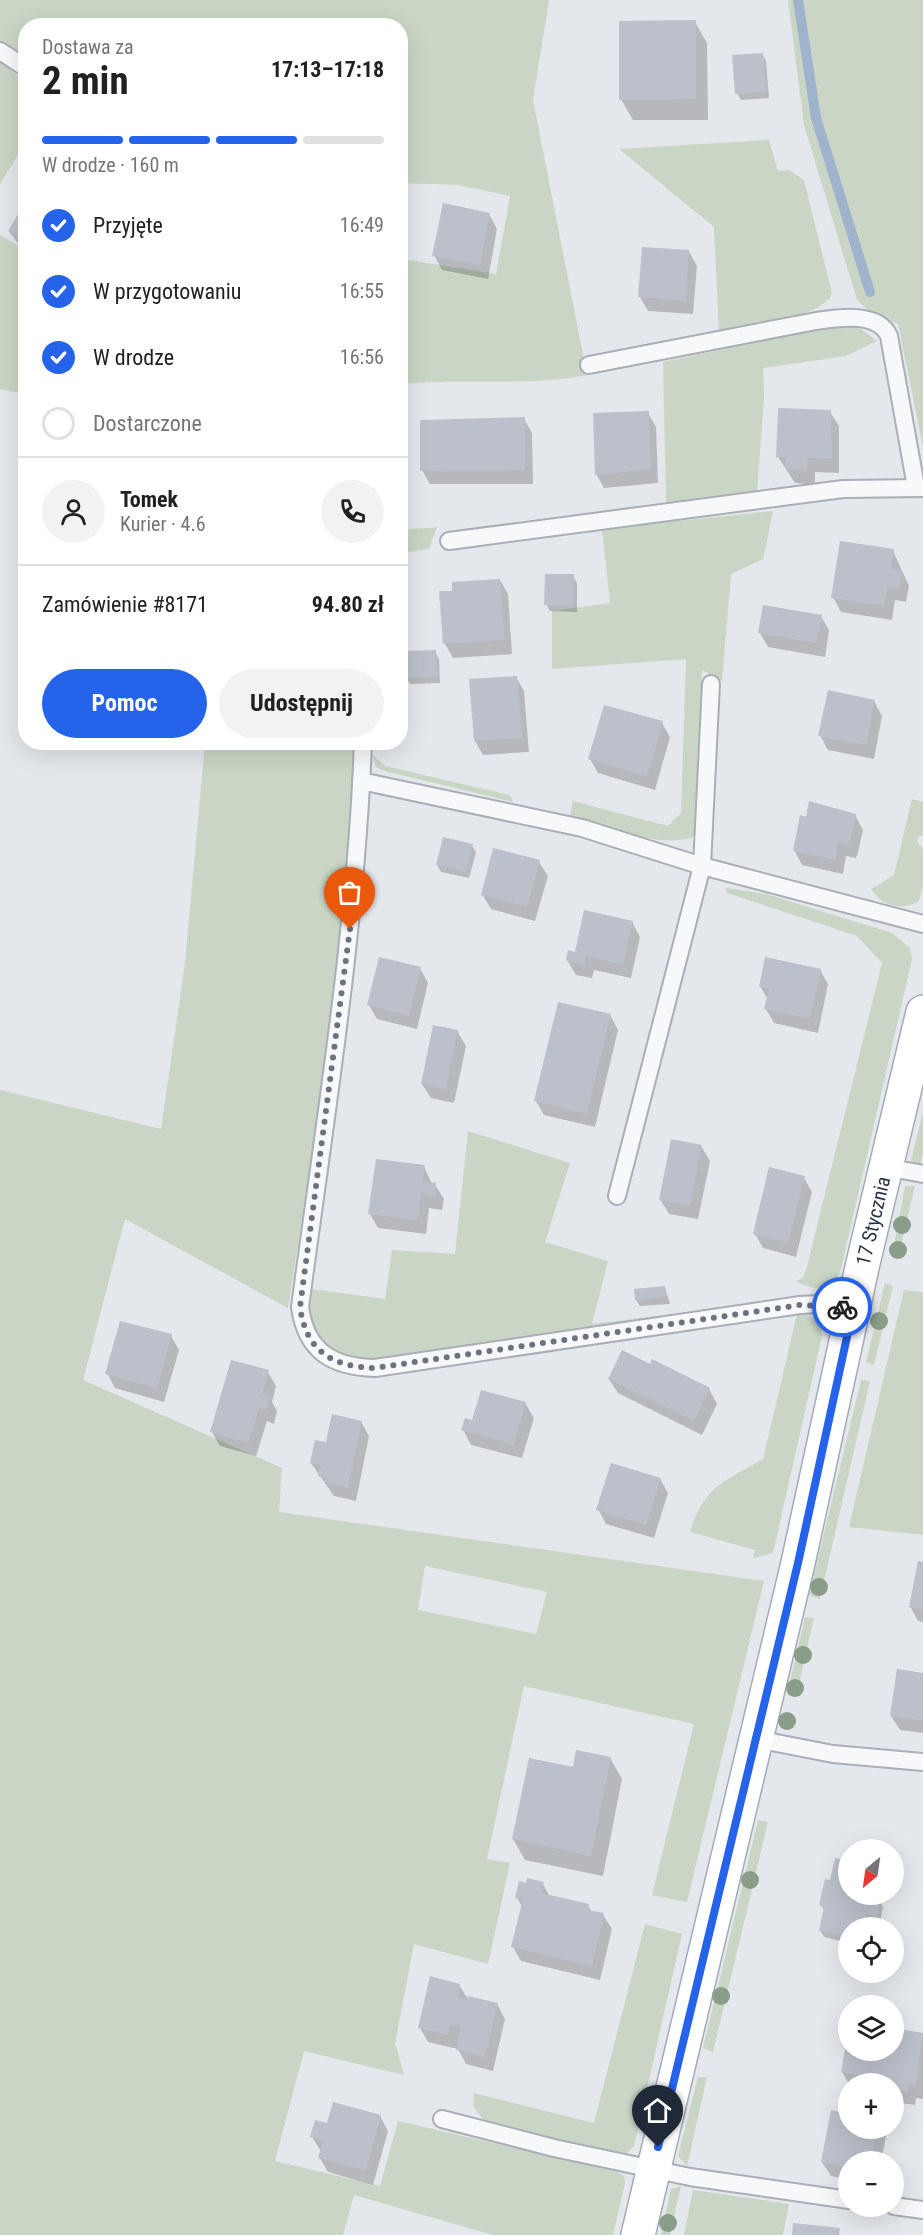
<!DOCTYPE html>
<html lang="pl">
<head>
<meta charset="utf-8">
<style>
	:root { --surface:#fff; --page:#f2f2f2; --text:#202124; --muted:#757577; --line:#e0e0e0; --accent:#2563eb }
	body { margin:0; font-family:"Roboto Condensed",sans-serif; background:var(--page); color:var(--text); height:100vh; display:flex; flex-direction:column; font-size:22px; white-space:nowrap }
	* { box-sizing:border-box; margin:0 }
	p { font-size:20px; color:var(--muted) }
	.icon { flex:none; width:33px; height:33px; fill:none; stroke:currentColor; stroke-width:2; stroke-linecap:round; stroke-linejoin:round }
	.map { position:relative; flex:1; overflow:hidden }
	.side { position:absolute; left:18px; top:18px; width:390px; height:732px; display:flex; flex-direction:column; background:var(--surface); border-radius:24px; box-shadow:0 6px 24px #0002 }
	.side>* { flex:none }
	.needle { width:39px; rotate:209deg }
	.tools { position:absolute; left:838px; top:1839px; display:grid; gap:12px }
	.tools a { display:grid; place-items:center; width:66px; height:66px; border-radius:50%; background:var(--surface); box-shadow:0 6px 24px #0002; font-size:30px }
	.pin { position:absolute; display:grid; place-items:center; width:51px; height:51px; color:#fff; margin:-62px -26px; border-radius:50% 50% 50% 0; rotate:-45deg; box-shadow:0 0 6px #0007 }
	.pin .icon { rotate:45deg }
	.courier { position:absolute; display:grid; place-items:center; width:60px; height:60px; margin:-30px; border:4px solid #2563eb; border-radius:50%; background:#fff; color:#222; box-shadow:0 2px 8px #0007 }
	.head em { font-style:normal; font-weight:700 }
	.head div { display:flex; flex-direction:column-reverse }
	.head { display:flex; align-items:center; justify-content:space-between; height:102px; padding:0 24px }
	h1 { font-size:39px; font-weight:700; line-height:45px }
	.bar { display:grid; grid-template-columns:repeat(4,1fr); gap:9px 6px; align-content:center; height:72px; padding:0 24px }
	.bar i { height:8px; border-radius:4px; background:var(--line) }
	.bar .current { background:var(--accent) }
	.bar p { grid-column:span 4 }
	.line { display:flex; align-items:center; gap:15px; padding:0 24px; border-top:2px solid var(--line) }
	.line div { flex:1 }
	.round { display:grid; place-items:center; flex:none; width:63px; height:63px; border-radius:32px; background:var(--page) }
	ol { padding:0 24px; list-style:none }
	li { display:flex; align-items:center; gap:18px; height:66px }
	li p { margin-inline-start:auto }
	li .icon { padding:6px; border-radius:50%; background:var(--accent); color:#fff; stroke-width:4 }
	li:last-child { color:var(--muted) }
	li i { width:33px; height:33px; border:3px solid var(--line); border-radius:50% }
	.button { display:flex; gap:12px; margin-top:auto; padding:12px 24px }
	.button a { flex:1; height:69px; border-radius:36px; background:var(--accent); color:#fff; font-size:24px; font-weight:700; line-height:69px; text-align:center }
	.button a+a { background:var(--page); color:var(--text) }
	.map>svg:first-child { display:block }
	.green { fill:#c9d6c5; fill-rule:evenodd }
	.shadow { fill:#0003 }
	.lines { fill:none; stroke-linecap:round; stroke-linejoin:round }
	.stream { stroke:#9fb4cc; stroke-width:10 }
	.building { fill:#bbc0ca }
	.lane-casing { stroke:#a9aeb7; stroke-width:20 }
	.primary-casing { stroke:#a3abb8; stroke-width:36 }
	.lane { stroke:#f7f8fa; stroke-width:16 }
	.primary { stroke:#fff; stroke-width:33 }
	.tree { fill:#899d89 }
	.done { stroke:#6c737f; stroke-width:6; stroke-dasharray:0 10.8 }
	.route { stroke:#2563eb; stroke-width:8 }
	.labels { text-anchor:middle; stroke-width:4.5; stroke-linejoin:round; paint-order:stroke }
	.street-label { font-size:20px; fill:#2b3445; stroke:#f4f6f9 }
</style>
</head>
<body>
<div class="map">
<svg width="923" height="2235" viewBox="0 0 923 2235">
	<rect width="100%" height="100%" fill="#e4e7ec"/>
	<!-- green -->
	<g class="green">
		<path d="M0 0H549L533 100 587 375C527 387 462 378 401 384V259L496 274 510 196 458 185 401 183 400 26H26L25 58 0 41Z"/>
		<path d="M788 0H923V447L898 324 869 311 857 300 804 125Z"/>
		<path d="M0 62 26 82 25 150 18 155 0 184Z"/>
		<path d="M769 140 778 171 789 170 804 180 832 294C825 316 743 329 719 335L714 227 619 149Z"/>
		<path d="M0 235 25 250V394L0 389Z"/>
		<path d="M848 326 861 329 877 341 846 356 763 368 764 397 757 493 666 503 663 362 825 327Z"/>
		<path d="M773 511 763 559 731 574 722 681 702 670 696 828 694 837C658 849 606 826 570 816L573 801 668 826 681 813 686 659 552 669V611L610 603 602 529Z"/>
		<path d="M437 527 429 549 401 553V530Z"/>
		<path d="M205 743H356C347 932 318 1120 288 1308L125 1219 83 1380 282 1468 279 1512 764 1581 687 1902 652 1895 694 1724 524 1686 487 1859 510 1863 488 1964 414 1944 395 2043 404 2075 304 2051 275 2161 380 2186 398 2121 617 2172 624 2176 625 2183 613 2235H493L354 2195 343 2235H0V1090L161 1129 185 963ZM425 1566 547 1592 536 1634 418 1610Z"/>
		<path d="M372 754 385 766 510 795 513 802 385 771 376 767Z"/>
		<path d="M912 799 923 802V835L918 837 917 842 923 849V885L919 901C901 912 881 905 871 889L894 875Z"/>
		<path d="M726 888 766 894 892 933 910 948 912 959 841 1269C832 1291 814 1292 796 1281L803 1278 807 1267 882 963 857 936 727 893Z"/>
		<path d="M923 1111V1153L920 1166 911 1161Z"/>
		<path d="M468 1131 570 1163 545 1242 608 1261 592 1324 768 1302 387 1358C356 1360 317 1357 311 1318 309 1309 311 1298 312 1289L385 1299 392 1250 455 1254Z"/>
		<path d="M905 1186H915L898 1258 892 1256Z"/>
		<path d="M885 1283 893 1286 874 1365 866 1362Z"/>
		<path d="M904 1290 923 1292V1535L849 1527Z"/>
		<path d="M797 1314C812 1315 820 1320 822 1336L773 1553 753 1558 755 1550 690 1532C704 1486 724 1482 763 1459Z"/>
		<path d="M861 1380 870 1381 820 1599 809 1595Z"/>
		<path d="M805 1617 814 1618 796 1697 787 1695Z"/>
		<path d="M758 1820 768 1822 713 2052 703 2048Z"/>
		<path d="M645 1924 682 1934 634 2146 627 2153 616 2154 485 2122 473 2106 474 2093 594 2123Z"/>
		<path d="M698 2077H707L687 2166 678 2156Z"/>
		<path d="M681 2186 670 2235H661L671 2189Z"/>
		<path d="M693 2190 789 2204 783 2235H684Z"/>
	</g>
	<!-- shadow -->
	<g class="shadow">
		<path d="M695 22 707 43 708 120H633L621 99Z"/>
		<path d="M763 55 766 61 769 98 741 100 737 93Z"/>
		<path d="M26 204V255L9 231Z"/>
		<path d="M489 214 497 229 488 279 442 270 434 255Z"/>
		<path d="M689 252 697 266 693 314 648 311 640 297Z"/>
		<path d="M830 412 839 426V473L815 472V485L795 483 778 457Z"/>
		<path d="M648 413 656 427 658 483 604 488 596 474Z"/>
		<path d="M524 419 532 433 533 484H430L422 470Z"/>
		<path d="M893 551 909 586 906 602 895 600 892 620 841 612 833 597Z"/>
		<path d="M573 576 577 583V612L550 611 546 604Z"/>
		<path d="M500 580 508 594 512 654 453 658 445 644Z"/>
		<path d="M821 616 829 630 825 657 768 647 760 633Z"/>
		<path d="M435 652 439 659 440 683 410 684 406 677Z"/>
		<path d="M516 677 524 691 529 752 483 755 475 741Z"/>
		<path d="M874 701 882 716 874 759 828 750 820 735Z"/>
		<path d="M662 723 670 737 655 790 598 773 590 759Z"/>
		<path d="M811 803 855 815 863 830 858 852 856 858 846 856 843 874 802 865 794 850 807 818Z"/>
		<path d="M472 846 476 852 469 878 441 872 437 865Z"/>
		<path d="M539 862 548 876 535 921 491 909 482 894Z"/>
		<path d="M632 922 640 937 631 978 594 970 592 978 576 975 567 960Z"/>
		<path d="M420 968 428 983 417 1029 377 1019 369 1005Z"/>
		<path d="M820 970 828 984 818 1033 774 1023 766 1009 768 1000 760 986Z"/>
		<path d="M610 1015 618 1030 595 1127 544 1115 536 1101Z"/>
		<path d="M457 1031 466 1046 454 1103 431 1098 422 1084Z"/>
		<path d="M701 1146 710 1161 698 1219 669 1214 660 1199Z"/>
		<path d="M424 1167 432 1184 435 1185 444 1199 442 1210 429 1208 426 1234 378 1228 370 1214Z"/>
		<path d="M804 1178 812 1192 796 1257 763 1248 755 1234Z"/>
		<path d="M665 1288 670 1304 640 1306 636 1300Z"/>
		<path d="M171 1336 179 1350 164 1402 115 1388 107 1373Z"/>
		<path d="M651 1366 709 1389 717 1404 702 1435 618 1393 609 1379Z"/>
		<path d="M268 1372 276 1386 272 1402 277 1411 274 1424 267 1421 256 1456 220 1446 212 1432Z"/>
		<path d="M525 1403 534 1418 522 1458 471 1445 463 1430Z"/>
		<path d="M361 1422 369 1436 356 1501 334 1496 311 1463 327 1444Z"/>
		<path d="M660 1479 668 1493 654 1538 606 1524 598 1509Z"/>
		<path d="M923 1563V1622L918 1621 910 1606Z"/>
		<path d="M923 1675V1733L900 1730 891 1716Z"/>
		<path d="M610 1758 622 1779 603 1876 525 1860 513 1839Z"/>
		<path d="M849 1862V1894H875L874 1899 879 1900 883 1907 880 1922 870 1920 868 1928H849V1943L824 1937 820 1930 825 1912 821 1905 831 1882Z"/>
		<path d="M543 1884 550 1897 588 1906 592 1912 603 1915 612 1929 600 1980 521 1961 513 1947 522 1907 517 1897Z"/>
		<path d="M459 1985 469 2001 497 2004 505 2019 493 2071 466 2064 458 2049 428 2042 420 2028Z"/>
		<path d="M894 2030 923 2035V2099L916 2098 915 2105 894 2102V2084H849L842 2072 849 2033V2050H894Z"/>
		<path d="M380 2116 388 2131 373 2185 328 2172 320 2158 321 2151 312 2137 328 2125Z"/>
		<path d="M849 2116V2128H882L886 2136 881 2162H849V2180L831 2176 822 2162Z"/>
	</g>
	<g class="lines">
		<!-- stream -->
		<path class="stream" d="M798 0 816 118 870 292"/>
	</g>
	<!-- building -->
	<g class="building">
		<path d="M696 20V99L619 100V21Z"/>
		<path d="M763 53 766 92 735 94 732 55Z"/>
		<path d="M26 201V242L8 231Z"/>
		<path d="M443 203 490 213 480 265 432 256Z"/>
		<path d="M642 247 689 250 686 301 638 297Z"/>
		<path d="M778 408 831 410 832 459 808 458 807 471 785 469 786 458 776 457Z"/>
		<path d="M649 411 651 469 595 475 593 413Z"/>
		<path d="M525 417V470L420 471V420Z"/>
		<path d="M840 541 894 549 891 569 902 571 899 589 888 587 884 606 831 598Z"/>
		<path d="M545 574H574L573 606 544 605Z"/>
		<path d="M500 579 505 640 443 644 439 591H452V582Z"/>
		<path d="M763 605 822 615 817 643 758 633Z"/>
		<path d="M436 650 437 677 405 678 404 651Z"/>
		<path d="M517 676 522 738 474 741 469 679Z"/>
		<path d="M828 690 875 700 866 745 818 736Z"/>
		<path d="M604 705 663 721 647 776 588 759Z"/>
		<path d="M809 801 856 814 851 837 848 844 838 842 835 860 793 851 800 815 806 817Z"/>
		<path d="M443 837 473 844 466 872 436 865Z"/>
		<path d="M493 848 540 860 527 907 481 895Z"/>
		<path d="M584 910 633 921 623 965 586 956 584 965 566 960 568 950 575 952Z"/>
		<path d="M379 957 421 967 409 1016 367 1005Z"/>
		<path d="M765 957 821 969 810 1019 764 1009 769 989 759 987Z"/>
		<path d="M558 1002 611 1014 587 1114 534 1101Z"/>
		<path d="M433 1025 458 1030 446 1089 421 1084Z"/>
		<path d="M671 1139 702 1145 690 1206 659 1200Z"/>
		<path d="M376 1159 425 1165 423 1181 436 1183 435 1196 421 1194 418 1220 368 1214Z"/>
		<path d="M769 1167 805 1176 788 1243 753 1234Z"/>
		<path d="M665 1286 667 1297 635 1300 634 1289Z"/>
		<path d="M120 1321 172 1334 157 1388 105 1374Z"/>
		<path d="M622 1350 650 1364 652 1359 710 1388 694 1421 608 1379Z"/>
		<path d="M231 1360 269 1370 262 1393 270 1396 266 1410 259 1408 248 1443 210 1432Z"/>
		<path d="M481 1390 526 1402 514 1445 461 1430 465 1418 472 1420Z"/>
		<path d="M332 1414 362 1421 348 1488 324 1482 325 1477 318 1476 321 1466 310 1463 315 1440 326 1442Z"/>
		<path d="M611 1463 661 1478 646 1525 596 1510Z"/>
		<path d="M918 1561 923 1562V1610L909 1607Z"/>
		<path d="M897 1669 923 1673V1721L890 1716Z"/>
		<path d="M576 1750 611 1757 591 1856 512 1839 529 1758 573 1767Z"/>
		<path d="M835 1858 849 1861V1894H871L880 1899 876 1916 866 1914 863 1928H849V1937L819 1931 824 1907 819 1905 825 1879 830 1880Z"/>
		<path d="M527 1878 544 1882 541 1893 589 1904 588 1910 604 1913 592 1966 511 1947 523 1899 515 1898 519 1881 526 1883Z"/>
		<path d="M430 1976 460 1984 458 1997 467 2000 468 1996 498 2003 485 2057 456 2050 461 2027 450 2024 448 2035 418 2028Z"/>
		<path d="M894 2028 923 2033 916 2086 909 2084 908 2092 894 2090V2084H875L876 2078 841 2072 848 2031 849 2050H894Z"/>
		<path d="M333 2102 381 2115 366 2171 318 2158 323 2141 310 2137 315 2120 327 2123Z"/>
		<path d="M831 2110 849 2114V2128H877L871 2162H849V2168L821 2162Z"/>
		<path d="M793 2223 840 2228 839 2235H792Z"/>
	</g>
	<g class="lines">
		<defs>
			<g id="lane">
				<path d="M0 51 26 68"/>
				<path d="M589 365 816 321C837 318 878 311 889 336L916 487"/>
				<path d="M449 541 843 489 923 488"/>
				<path d="M363 742C356 932 325 1119 300 1307 306 1351 332 1367 375 1368L800 1305 820 1304 853 1309"/>
				<path d="M361 781 582 828 702 866 923 924"/>
				<path d="M885 1167 923 1174"/>
				<path d="M617 1196 702 866 711 684"/>
				<path d="M756 1739 833 1754 923 1762"/>
				<path d="M442 2119 554 2148 690 2177 849 2200"/>
				<path d="M894 2206 923 2210"/>
			</g>
			<g id="primary">
				<path id="s1" d="M638 2235 798 1563 863 1263 923 1012"/>
			</g>
		</defs>
		<!-- lane casing -->
		<use href="#lane" class="lane-casing"/>
		<!-- primary casing -->
		<use href="#primary" class="primary-casing"/>
		<!-- lane -->
		<use href="#lane" class="lane"/>
		<!-- primary -->
		<use href="#primary" class="primary"/>
	</g>
	<!-- trees -->
	<g class="tree">
		<circle cx="902" cy="1225" r="9"/>
		<circle cx="898" cy="1250" r="9"/>
		<circle cx="879" cy="1321" r="9"/>
		<circle cx="819" cy="1587" r="9"/>
		<circle cx="803" cy="1655" r="9"/>
		<circle cx="795" cy="1688" r="9"/>
		<circle cx="787" cy="1721" r="9"/>
		<circle cx="750" cy="1880" r="9"/>
		<circle cx="721" cy="1996" r="9"/>
		<circle cx="668" cy="2223" r="9"/>
	</g>
	<g class="lines">
		<!-- done -->
		<path class="done" d="M350 929 300 1307C306 1351 332 1367 375 1368L800 1305 842 1307"/>
		<!-- route -->
		<path class="route" d="M658 2147 798 1563 853 1309 842 1307"/>
	</g>
	<g class="labels">
		<!-- street labels -->
		<g class="street-label">
			<text dy="7" stroke="none"><textPath href="#s1" startOffset="1041">17 Stycznia</textPath></text>
		</g>
	</g>
</svg>
<div class="tools">
<a><svg class="needle" viewBox="-14 -14 28 28"><path d="M0-13l5 13h-10z" fill="#e53935"/><path d="M0 13l5-13h-10z" fill="#757577"/></svg></a>
<a><svg class="icon" aria-label="locate" viewBox="0 0 24 24"><circle cx="12" cy="12" r="6"/><path d="M12 2v4M12 18v4M2 12h4M18 12h4"/></svg></a>
<a><svg class="icon" aria-label="layers" viewBox="0 0 24 24"><path d="M12 4l9 5-9 5-9-5zM3 14l9 5 9-5"/></svg></a>
<a>+</a>
<a>−</a>
</div>
<div class="pin" style="left:350px;top:929px;background:#ea580c"><svg class="icon" aria-label="bag" viewBox="0 0 24 24"><path d="M5 8h14l-1 12H6zM9 8a3 3 0 0 1 6 0"/></svg></div>
<div class="pin" style="left:658px;top:2147px;background:#1f2937"><svg class="icon" aria-label="home" viewBox="0 0 24 24"><path d="M3 11l9-7 9 7M6 9v11h12V9"/></svg></div>
<div class="courier" style="left:842px;top:1307px"><svg class="icon" aria-label="bike" viewBox="0 0 24 24"><circle cx="6" cy="16" r="4"/><circle cx="18" cy="16" r="4"/><path d="M6 16l4-8h5l3 8M10 8l3 8H6M13 5h3"/></svg></div>
<section class="side">
<div class="head"><div><h1>2 min</h1><p>Dostawa za</p></div><em>17:13–17:18</em></div>
<div class="bar"><i class="current"></i><i class="current"></i><i class="current"></i><i></i><p>W drodze · 160 m</p></div>
<ol>
<li><svg class="icon" aria-label="check" viewBox="0 0 24 24"><path d="M5 12l5 5 9-10"/></svg>Przyjęte<p>16:49</p></li>
<li><svg class="icon" aria-label="check" viewBox="0 0 24 24"><path d="M5 12l5 5 9-10"/></svg>W przygotowaniu<p>16:55</p></li>
<li><svg class="icon" aria-label="check" viewBox="0 0 24 24"><path d="M5 12l5 5 9-10"/></svg>W drodze<p>16:56</p></li>
<li><i></i>Dostarczone</li>
</ol>
<div class="line" style="height:108px"><a class="round"><svg class="icon" aria-label="person" viewBox="0 0 24 24"><circle cx="12" cy="8" r="4"/><path d="M4 21q1-7 8-7t8 7"/></svg></a><div><b>Tomek</b><p>Kurier · 4.6</p></div><a class="round"><svg class="icon" aria-label="phone" viewBox="0 0 24 24"><path d="M5 4h4l2 5-3 2q2 4 5 5l2-3 5 2v4C11 20 4 13 5 4z"/></svg></a></div>
<div class="line" style="height:78px"><div>Zamówienie #8171</div><b>94.80 zł</b></div>
<div class="button"><a>Pomoc</a><a>Udostępnij</a></div>
</section>
</div>
</body>
</html>
